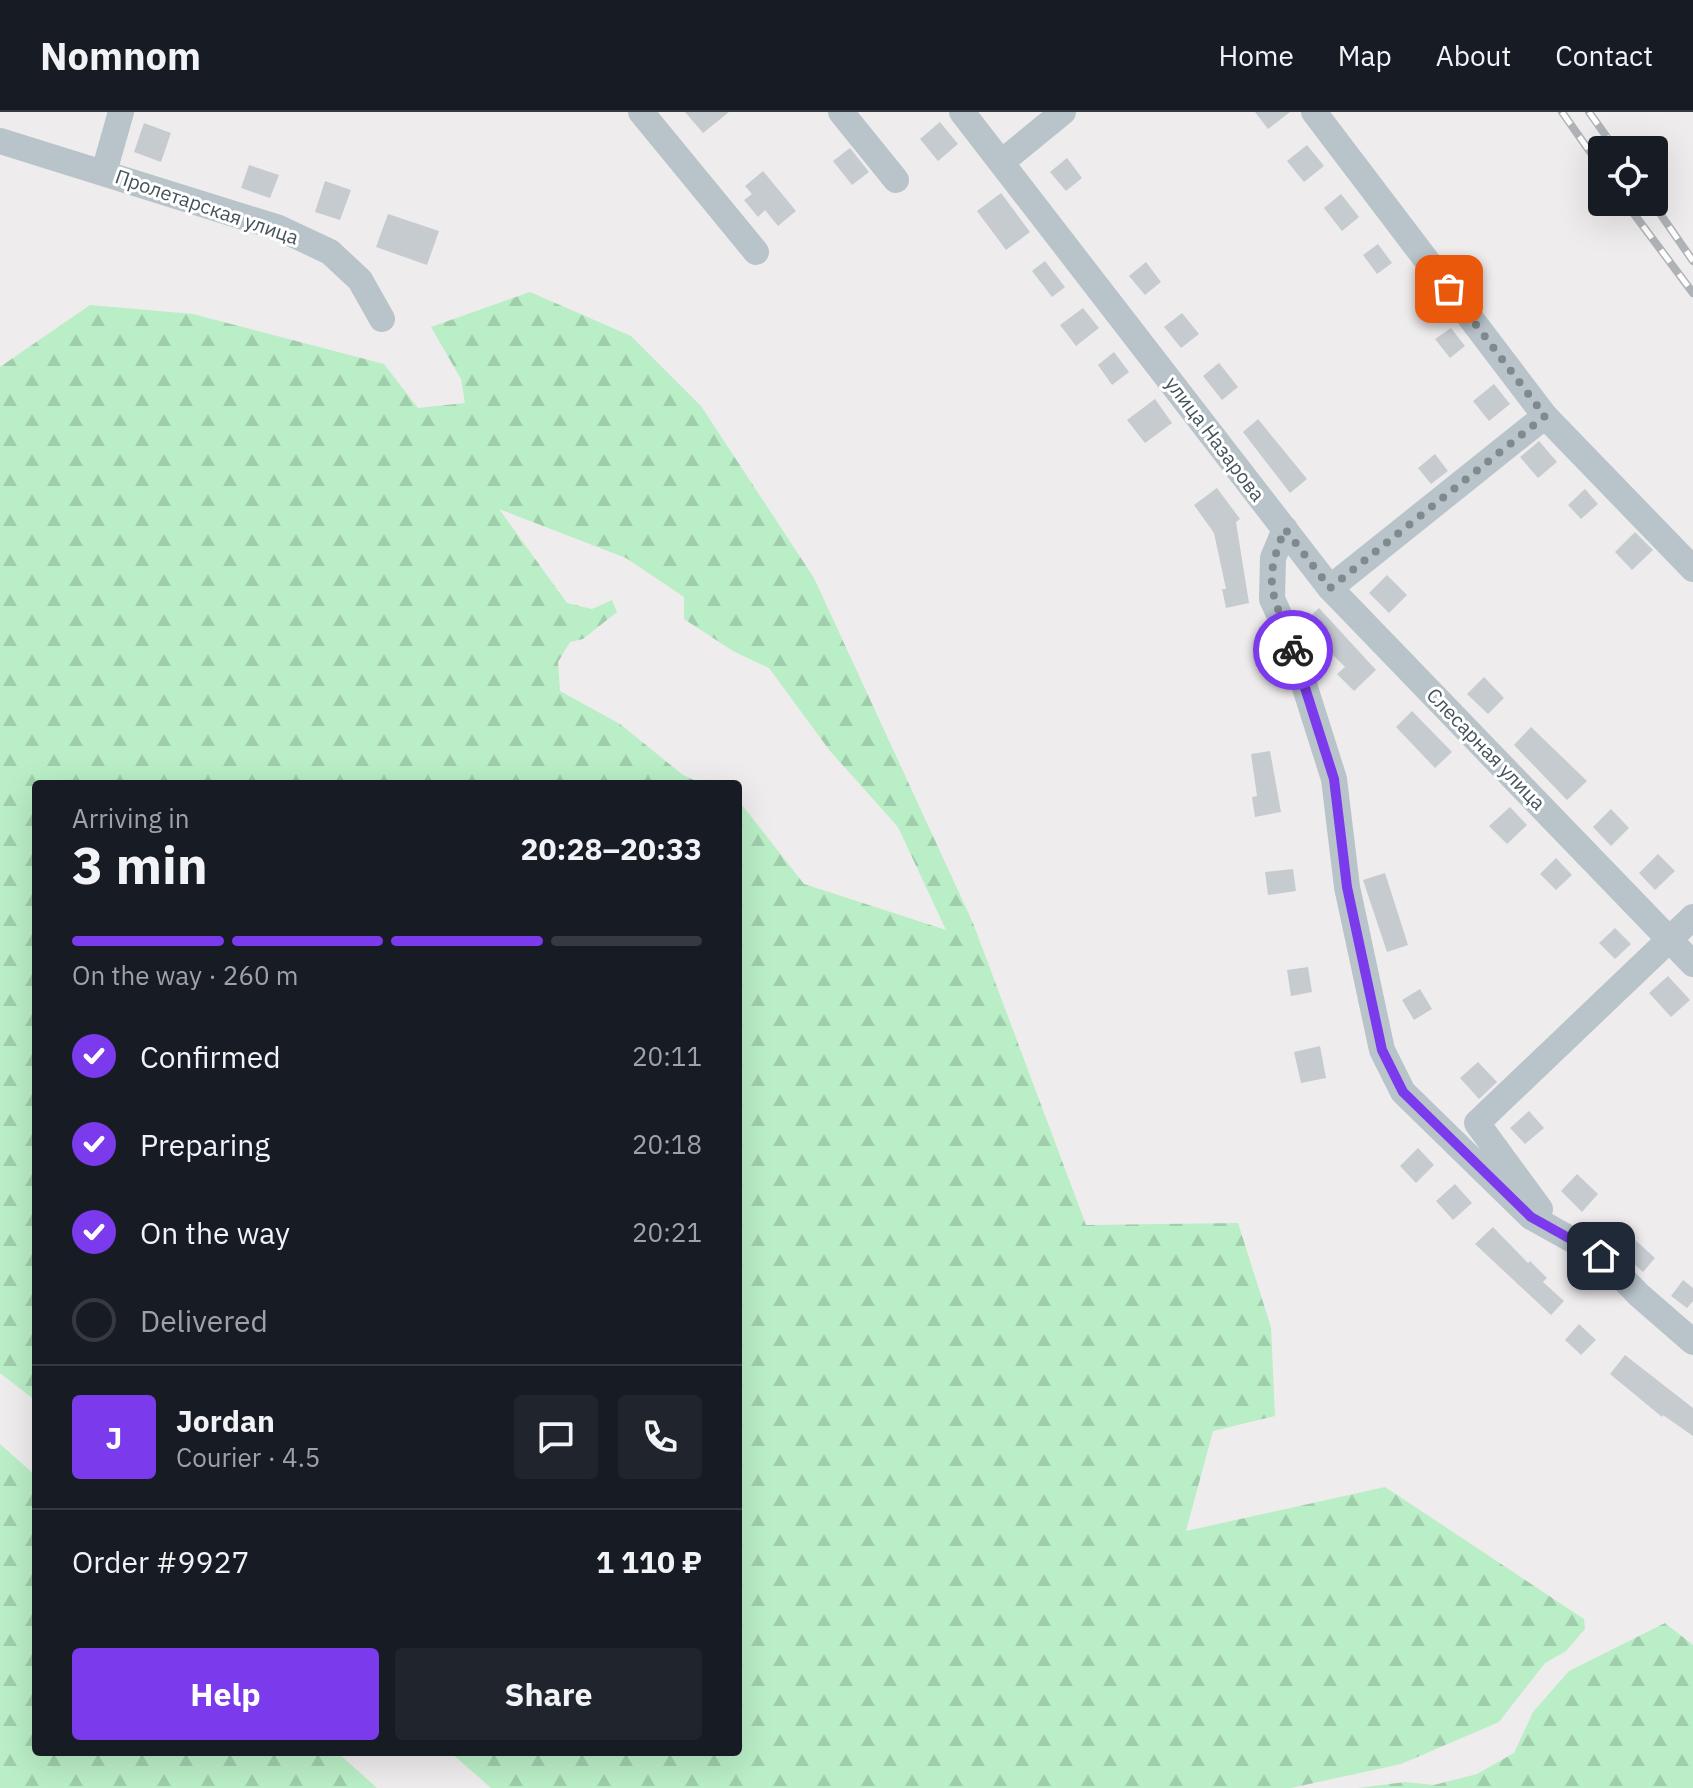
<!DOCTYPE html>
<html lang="en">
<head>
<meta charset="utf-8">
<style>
	:root { --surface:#171b24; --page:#20242c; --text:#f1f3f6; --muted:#9ea1a6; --line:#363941; --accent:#7c3aed }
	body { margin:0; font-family:"IBM Plex Sans",sans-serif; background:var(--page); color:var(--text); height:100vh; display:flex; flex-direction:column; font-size:30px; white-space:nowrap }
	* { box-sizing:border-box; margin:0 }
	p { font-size:26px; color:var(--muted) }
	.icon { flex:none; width:44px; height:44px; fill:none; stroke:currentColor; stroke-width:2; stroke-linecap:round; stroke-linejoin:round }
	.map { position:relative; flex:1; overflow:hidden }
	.sheet { position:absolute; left:32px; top:668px; width:710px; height:976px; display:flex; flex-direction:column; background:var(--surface); border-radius:8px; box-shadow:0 8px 32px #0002 }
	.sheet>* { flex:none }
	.buttons { position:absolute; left:1588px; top:24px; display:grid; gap:16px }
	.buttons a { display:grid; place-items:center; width:80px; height:80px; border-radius:8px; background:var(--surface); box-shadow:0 8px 32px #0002; font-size:40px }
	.pin { position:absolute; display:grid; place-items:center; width:68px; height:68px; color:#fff; margin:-34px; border-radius:16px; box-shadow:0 4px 12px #0006 }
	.courier { position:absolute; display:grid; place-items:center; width:80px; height:80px; margin:-40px; border:6px solid #7c3aed; border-radius:50%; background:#fff; color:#222; box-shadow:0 2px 10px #0007 }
	.overview em { font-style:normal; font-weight:800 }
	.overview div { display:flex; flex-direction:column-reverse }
	.overview { display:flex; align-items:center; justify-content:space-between; height:136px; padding:0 40px }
	h1 { font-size:52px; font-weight:800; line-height:60px }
	.bar { display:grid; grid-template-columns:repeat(4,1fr); gap:12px 8px; align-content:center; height:96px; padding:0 40px }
	.bar i { height:10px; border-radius:6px; background:var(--line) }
	.bar .active { background:var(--accent) }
	.bar p { grid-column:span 4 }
	.line { display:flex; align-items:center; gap:20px; padding:0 40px; border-top:2px solid var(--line) }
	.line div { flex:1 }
	.round { display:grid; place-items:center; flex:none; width:84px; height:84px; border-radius:8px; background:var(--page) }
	ol { padding:0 40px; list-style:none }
	li { display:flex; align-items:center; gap:24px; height:88px }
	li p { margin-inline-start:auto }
	li .icon { padding:8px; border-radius:50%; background:var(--accent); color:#fff; stroke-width:4 }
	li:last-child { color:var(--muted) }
	li i { width:44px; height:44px; border:4px solid var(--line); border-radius:50% }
	.button { display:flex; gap:16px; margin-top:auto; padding:16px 40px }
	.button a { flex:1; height:92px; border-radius:8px; background:var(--accent); color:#fff; font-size:32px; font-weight:800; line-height:92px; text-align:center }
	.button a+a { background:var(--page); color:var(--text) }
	header { display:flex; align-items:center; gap:48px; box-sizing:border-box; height:112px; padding:0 40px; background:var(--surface); border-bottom:2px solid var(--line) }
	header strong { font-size:38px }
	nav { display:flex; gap:44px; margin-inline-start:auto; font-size:28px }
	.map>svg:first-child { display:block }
	.forest { fill:url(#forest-firs) }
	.building { fill:#c6cbd0 }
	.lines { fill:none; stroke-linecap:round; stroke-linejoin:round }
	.minor { stroke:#b8c4ca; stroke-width:26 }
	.rail-casing { stroke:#afb3b7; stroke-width:8 }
	.rail { stroke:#fff; stroke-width:5; stroke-dasharray:15; stroke-linecap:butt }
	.done { stroke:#80898d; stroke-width:8; stroke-dasharray:0 14.4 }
	.route { stroke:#7c3aed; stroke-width:10 }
	.labels { text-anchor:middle; stroke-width:6; stroke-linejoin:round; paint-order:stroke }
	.street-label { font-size:20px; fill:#45535a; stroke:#fff }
</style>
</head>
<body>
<header>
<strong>Nomnom</strong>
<nav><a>Home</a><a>Map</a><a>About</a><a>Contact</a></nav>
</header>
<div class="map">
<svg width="1693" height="1676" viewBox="0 0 1693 1676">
	<defs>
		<pattern id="forest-firs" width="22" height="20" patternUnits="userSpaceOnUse" patternTransform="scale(2)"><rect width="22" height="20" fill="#b9eec6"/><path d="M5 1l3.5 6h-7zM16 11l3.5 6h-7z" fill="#a0ceac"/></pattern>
	</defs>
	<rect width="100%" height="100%" fill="#efeced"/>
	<!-- forest -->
	<g class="forest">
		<path d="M530 180 631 224 701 294 814 466 973 811 1086 1113 1238 1111 1271 1215 1275 1304 1213 1319 1186 1419 1385 1375 1584 1507 1585 1517 1566 1539 1545 1551 1499 1610 1401 1652 1291 1676H491L450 1640H738V688L804 772 946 818 898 715 830 639 769 556 733 539 684 507V485L626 446 499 397 567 491 592 497 612 488 617 500 583 527 570 530 558 550 560 579 620 612 683 663 703 672H36V1289L0 1261V255L90 193 193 202 384 252 418 296 465 291 461 267 431 215Z"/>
		<path d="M0 1332 36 1364V1640H337L377 1676H0Z"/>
		<path d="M1665 1511 1693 1533V1676H1358L1405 1670 1434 1673 1477 1662 1514 1641 1533 1600 1569 1559Z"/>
	</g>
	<!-- building -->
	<g class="building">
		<path d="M685 0H729L703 21Z"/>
		<path d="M1255 0H1290L1268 17Z"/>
		<path d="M940 10 958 32 938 49 920 27Z"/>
		<path d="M144 11 171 21 161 50 134 40Z"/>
		<path d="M1307 33 1324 54 1304 70 1287 49Z"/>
		<path d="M850 36 869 60 852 73 833 49Z"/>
		<path d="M1067 46 1082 66 1066 79 1050 60Z"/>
		<path d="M249 53 279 63 270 86 241 76Z"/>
		<path d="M763 59 796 99 778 114 765 98 758 105 744 88 752 82 745 74Z"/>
		<path d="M325 69 351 78 340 108 315 100Z"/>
		<path d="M1001 81 1030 120 1006 138 977 99Z"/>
		<path d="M1341 82 1359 105 1342 119 1324 96Z"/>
		<path d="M388 102 439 119 427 153 376 135Z"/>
		<path d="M1378 132 1392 151 1377 162 1363 143Z"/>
		<path d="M1045 149 1065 175 1052 185 1032 159Z"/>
		<path d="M1146 150 1161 170 1145 183 1129 164Z"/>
		<path d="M1083 196 1099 216 1076 234 1060 213Z"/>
		<path d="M1182 201 1199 222 1181 236 1164 215Z"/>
		<path d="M1451 216 1465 234 1450 246 1435 227Z"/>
		<path d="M1114 240 1129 260 1112 273 1098 253Z"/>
		<path d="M1219 251 1238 275 1222 288 1203 264Z"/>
		<path d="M1494 272 1510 292 1489 309 1473 289Z"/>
		<path d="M1155 287 1172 311 1145 331 1127 308Z"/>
		<path d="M1258 307 1307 367 1290 381 1243 320Z"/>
		<path d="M1539 329 1557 350 1538 366 1520 345Z"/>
		<path d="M1435 342 1448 359 1431 372 1418 356Z"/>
		<path d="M1217 376 1240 407 1236 410 1249 491 1226 496 1222 477H1226L1214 421 1194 393Z"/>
		<path d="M1585 377 1598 392 1581 407 1568 393Z"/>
		<path d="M1635 420 1653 438 1632 458 1615 440Z"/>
		<path d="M1387 463 1407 483 1389 501 1369 481Z"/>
		<path d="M1319 496 1376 558 1354 579 1337 562 1345 555 1302 512Z"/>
		<path d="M1484 565 1504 586 1488 602 1467 582Z"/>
		<path d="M1412 599 1452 640 1435 656 1396 615Z"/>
		<path d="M1531 615 1587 669 1567 688 1514 633Z"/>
		<path d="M1270 639 1281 700 1255 705 1252 685 1257 684 1251 642Z"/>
		<path d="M1510 695 1527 713 1507 732 1489 714Z"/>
		<path d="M1611 697 1629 716 1611 734 1593 715Z"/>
		<path d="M1658 742 1675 759 1655 778 1639 761Z"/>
		<path d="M1556 746 1572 763 1556 778 1540 762Z"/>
		<path d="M1293 757 1296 779 1268 783 1265 760Z"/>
		<path d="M1385 761 1408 833 1387 840 1363 768Z"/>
		<path d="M1615 816 1631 832 1615 847 1599 831Z"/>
		<path d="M1308 855 1312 880 1291 884 1287 858Z"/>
		<path d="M1668 864 1690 888 1671 905 1649 881Z"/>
		<path d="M1420 877 1432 897 1414 908 1402 888Z"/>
		<path d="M1320 934 1326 966 1301 971 1294 940Z"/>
		<path d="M1478 950 1497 970 1479 987 1460 966Z"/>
		<path d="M1529 999 1544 1016 1525 1032 1510 1016Z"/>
		<path d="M1418 1036 1434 1053 1416 1071 1400 1054Z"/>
		<path d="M1577 1062 1598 1082 1582 1100 1561 1079Z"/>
		<path d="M1455 1072 1472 1091 1453 1108 1436 1089Z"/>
		<path d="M1493 1115 1528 1151 1530 1149 1547 1166 1543 1170 1564 1189 1551 1203 1475 1132Z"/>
		<path d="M1634 1127 1655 1146 1643 1160 1622 1141Z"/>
		<path d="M1683 1168 1693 1176V1189L1687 1196 1671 1184Z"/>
		<path d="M1579 1212 1596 1228 1581 1243 1565 1228Z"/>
		<path d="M1625 1243 1693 1296V1324L1663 1303 1662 1305 1610 1262Z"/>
	</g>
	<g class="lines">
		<!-- minor -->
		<g class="minor">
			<path d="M641 0 756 140"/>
			<path d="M841 0 896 68"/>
			<path d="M962 0 1330 476 1693 852"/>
			<path d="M1314 0 1545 304 1693 457"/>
			<path d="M0 29 279 116 330 140 360 168 382 207"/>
			<path d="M1003 49 1063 0"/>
			<path d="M104 60 121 0"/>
			<path d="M1285 417 1273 446 1272 487 1288 522 1334 667 1347 775 1382 938 1403 980 1531 1105 1601 1144 1639 1183 1693 1230"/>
			<path d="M1330 476 1545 304"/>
			<path d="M1540 1097 1477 1011 1693 805"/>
		</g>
		<defs>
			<g id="rail">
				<path d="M1562 0 1602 57"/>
				<path d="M1589 0 1616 38"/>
				<path d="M1625 90 1693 181"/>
				<path d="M1652 90 1693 149"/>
			</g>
		</defs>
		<!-- rail casing -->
		<use href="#rail" class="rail-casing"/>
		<!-- rail -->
		<use href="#rail" class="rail"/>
	</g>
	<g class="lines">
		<!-- done -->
		<path class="done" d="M1293 538C1275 483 1260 476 1285 417L1330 476 1545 304 1449 177"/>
		<!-- route -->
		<path class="route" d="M1293 538 1334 667 1347 775 1382 938 1403 980 1531 1105 1601 1144"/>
	</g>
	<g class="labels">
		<!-- street labels -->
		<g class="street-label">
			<text transform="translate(207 95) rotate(19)" y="7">Пролетарская улица</text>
			<text transform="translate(1215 327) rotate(53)" y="7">улица Назарова</text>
			<text transform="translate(1486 637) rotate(46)" y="7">Слесарная улица</text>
		</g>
	</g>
</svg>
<div class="buttons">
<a><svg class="icon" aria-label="locate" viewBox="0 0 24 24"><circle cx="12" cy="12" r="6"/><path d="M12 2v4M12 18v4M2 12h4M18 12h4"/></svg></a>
</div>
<div class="pin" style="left:1449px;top:177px;background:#ea580c"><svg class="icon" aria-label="bag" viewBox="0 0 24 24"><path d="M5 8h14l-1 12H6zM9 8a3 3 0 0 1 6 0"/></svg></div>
<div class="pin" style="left:1601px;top:1144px;background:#1f2937"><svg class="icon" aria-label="home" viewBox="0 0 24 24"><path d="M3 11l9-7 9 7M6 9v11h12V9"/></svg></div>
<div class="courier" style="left:1293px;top:538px"><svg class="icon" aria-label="bike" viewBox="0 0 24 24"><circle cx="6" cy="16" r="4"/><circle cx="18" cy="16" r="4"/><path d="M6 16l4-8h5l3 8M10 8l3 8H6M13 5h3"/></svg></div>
<section class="sheet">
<div class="overview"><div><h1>3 min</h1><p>Arriving in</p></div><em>20:28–20:33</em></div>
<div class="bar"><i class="active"></i><i class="active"></i><i class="active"></i><i></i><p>On the way · 260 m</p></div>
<ol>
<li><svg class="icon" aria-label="check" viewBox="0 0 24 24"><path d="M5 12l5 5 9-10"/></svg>Confirmed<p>20:11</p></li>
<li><svg class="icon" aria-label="check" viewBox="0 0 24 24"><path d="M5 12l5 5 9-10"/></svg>Preparing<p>20:18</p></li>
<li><svg class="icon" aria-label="check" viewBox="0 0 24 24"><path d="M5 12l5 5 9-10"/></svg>On the way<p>20:21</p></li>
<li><i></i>Delivered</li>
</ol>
<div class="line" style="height:144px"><b class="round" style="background:var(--accent);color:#fff">J</b><div><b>Jordan</b><p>Courier · 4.5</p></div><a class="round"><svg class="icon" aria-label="chat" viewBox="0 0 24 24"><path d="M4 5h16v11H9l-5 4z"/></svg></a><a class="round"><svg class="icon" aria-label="phone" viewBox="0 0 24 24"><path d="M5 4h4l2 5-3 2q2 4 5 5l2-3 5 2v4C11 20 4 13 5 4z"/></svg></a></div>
<div class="line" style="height:104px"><div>Order #9927</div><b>1 110 ₽</b></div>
<div class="button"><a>Help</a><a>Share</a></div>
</section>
</div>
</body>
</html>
